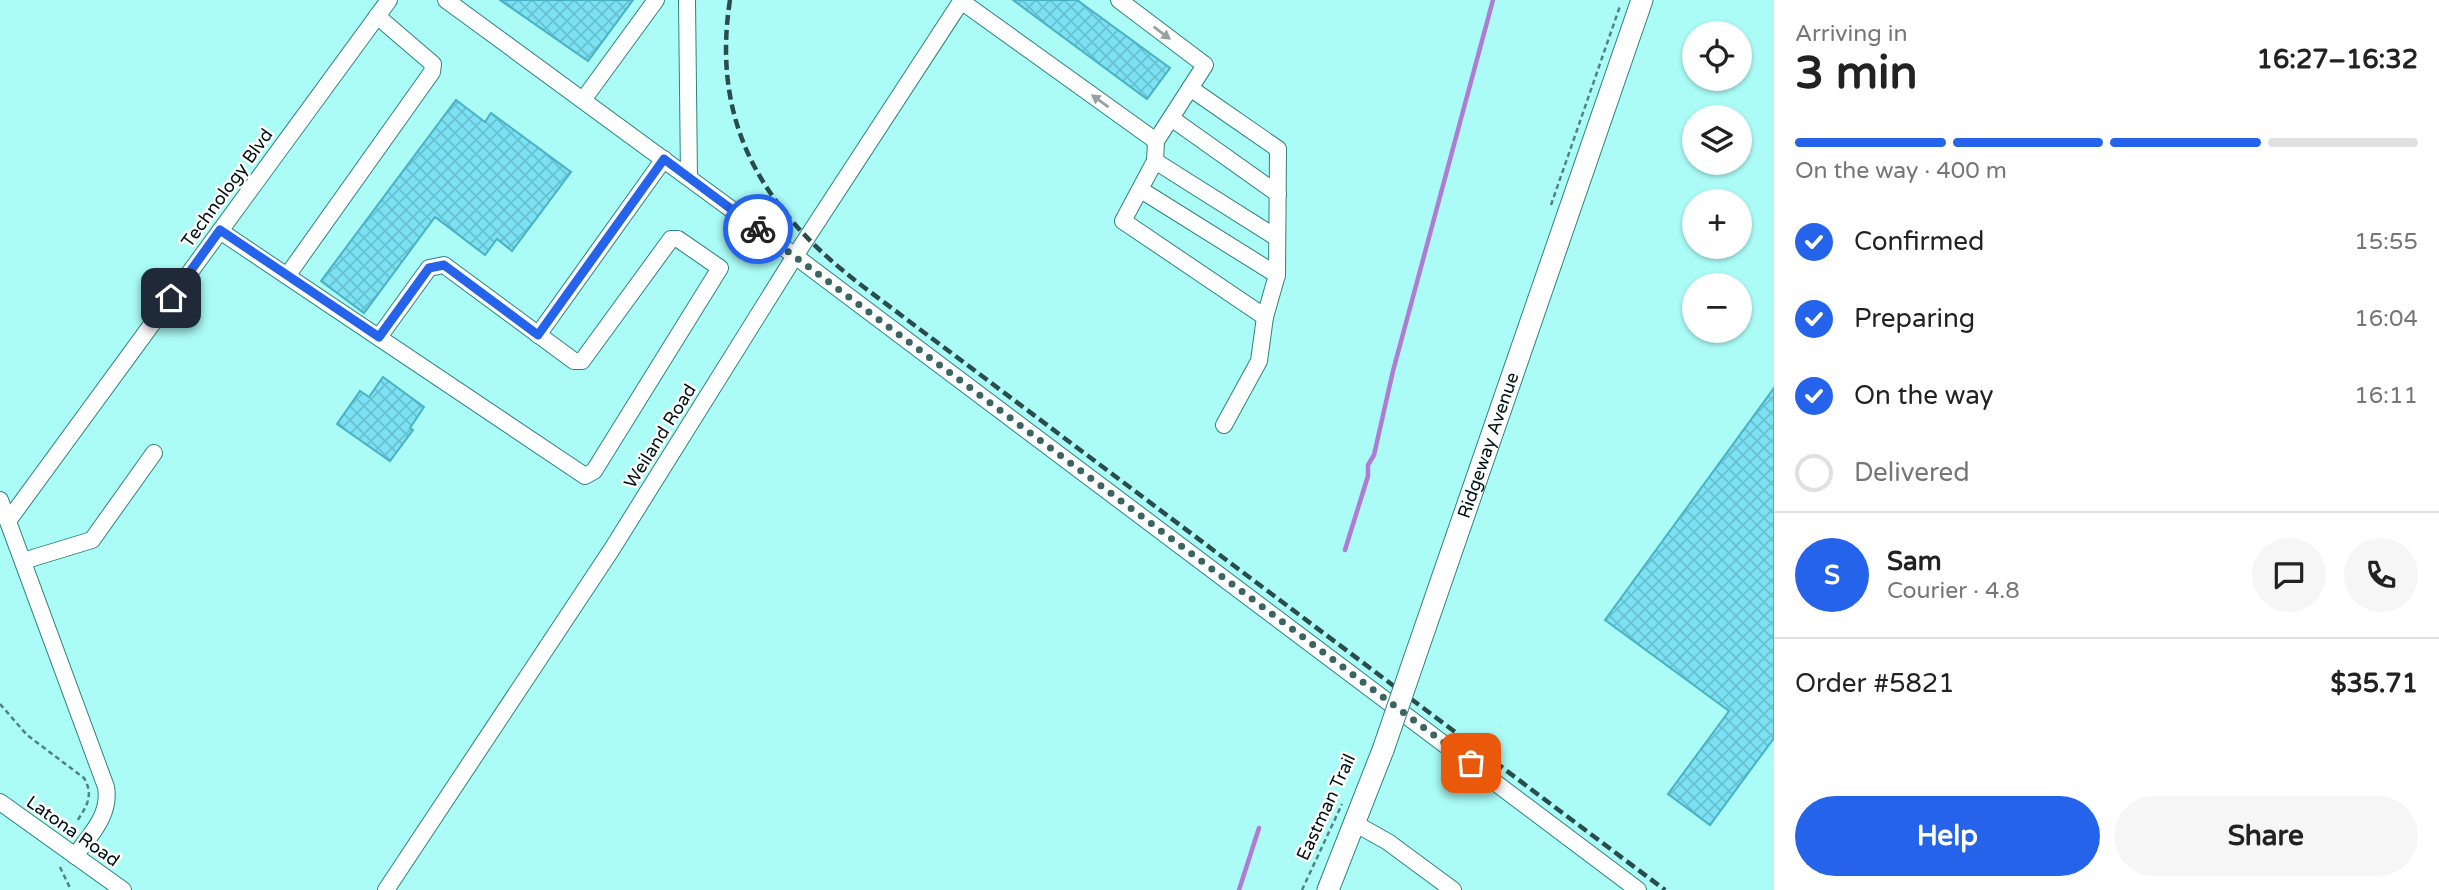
<!DOCTYPE html>
<html lang="en">
<head>
<meta charset="utf-8">
<style>
	:root { --surface:#fff; --page:#f6f6f6; --text:#222; --muted:#767676; --line:#e0e0e0; --accent:#2563eb }
	body { margin:0; font-family:"Varela Round",sans-serif; background:var(--page); color:var(--text); height:100vh; display:flex; flex-direction:column; font-size:26px; white-space:nowrap }
	* { box-sizing:border-box; margin:0 }
	p { font-size:23px; color:var(--muted) }
	.icon { flex:none; width:38px; height:38px; fill:none; stroke:currentColor; stroke-width:2; stroke-linecap:round; stroke-linejoin:round }
	.map { position:relative; flex:1; overflow:hidden }
	.side { display:flex; flex-direction:column; background:var(--surface); width:665px }
	.side>* { flex:none }
	.fabs { position:absolute; left:1682px; top:21px; display:grid; gap:14px }
	.fabs a { display:grid; place-items:center; width:70px; height:70px; border-radius:50%; background:var(--surface); box-shadow:0 2px 5px #0004; font-size:35px }
	.pin { position:absolute; display:grid; place-items:center; width:60px; height:60px; color:#fff; margin:-30px; border-radius:14px; box-shadow:0 4px 10px #0006 }
	.courier { position:absolute; display:grid; place-items:center; width:70px; height:70px; margin:-35px; border:5px solid #2563eb; border-radius:50%; background:#fff; color:#222; box-shadow:0 2px 9px #0007 }
	.headline em { font-style:normal; font-weight:800 }
	.headline div { display:flex; flex-direction:column-reverse }
	.headline { display:flex; align-items:center; justify-content:space-between; height:119px; padding:0 21px }
	h1 { font-size:46px; font-weight:800; line-height:52px }
	.bar { display:grid; grid-template-columns:repeat(4,1fr); gap:10px 7px; align-content:center; height:84px; padding:0 21px }
	.bar i { height:9px; border-radius:5px; background:var(--line) }
	.bar .selected { background:var(--accent) }
	.bar p { grid-column:span 4 }
	.line { display:flex; align-items:center; gap:18px; padding:0 21px; border-top:2px solid var(--line) }
	.line div { flex:1 }
	.round { display:grid; place-items:center; flex:none; width:74px; height:74px; border-radius:37px; background:var(--page) }
	ol { padding:0 21px; list-style:none }
	li { display:flex; align-items:center; gap:21px; height:77px }
	li p { margin-inline-start:auto }
	li .icon { padding:7px; border-radius:50%; background:var(--accent); color:#fff; stroke-width:4 }
	li:last-child { color:var(--muted) }
	li i { width:38px; height:38px; border:4px solid var(--line); border-radius:50% }
	.primary-button { display:flex; gap:14px; margin-top:auto; padding:14px 21px }
	.primary-button a { flex:1; height:80px; border-radius:42px; background:var(--accent); color:#fff; font-size:28px; font-weight:800; line-height:80px; text-align:center }
	.primary-button a+a { background:var(--page); color:var(--text) }
	main { display:flex; flex:1; min-height:0 }
	.map>svg:first-child { display:block }
	.lines { fill:none; stroke-linecap:round; stroke-linejoin:round }
	.stream { stroke:#b07bd4; stroke-width:4.5 }
	.building { fill:url(#building-cross-hatch); stroke:#49b2c4; stroke-width:2 }
	.minor-casing { stroke:#2f827e; stroke-width:18 }
	.major-casing { stroke:#2f827e; stroke-width:23 }
	.path { stroke:#528280; stroke-width:2.5; stroke-dasharray:5 3.5; stroke-linecap:butt }
	.minor { stroke:#fff; stroke-width:16 }
	.major { stroke:#fff; stroke-width:21 }
	.rail { stroke:#2a4c4a; stroke-width:4.5; stroke-dasharray:10 5; stroke-linecap:butt }
	.major-bridge-casing { stroke:#2f827e; stroke-width:23; stroke-linecap:butt }
	.major-bridge { stroke:#fff; stroke-width:21 }
	.oneway { fill:#99a1a0 }
	.done { stroke:#3c6562; stroke-width:7; stroke-dasharray:0 12.6 }
	.route { stroke:#2563eb; stroke-width:9 }
	.labels { text-anchor:middle; stroke-width:5; stroke-linejoin:round; paint-order:stroke }
	.street-label { font-size:18px; fill:#001312; stroke:#fff }
</style>
</head>
<body>
<main>
<div class="map">
<svg width="1774" height="890" viewBox="0 0 1774 890">
	<defs>
		<pattern id="building-cross-hatch" width="8" height="8" patternUnits="userSpaceOnUse" patternTransform="scale(1.75)"><rect width="8" height="8" fill="#7be1f3"/><path d="M0 0l8 8M0 8l8-8" fill="none" stroke="#69c0cf"/></pattern>
	</defs>
	<rect width="100%" height="100%" fill="#abfcf7"/>
	<g class="lines">
		<!-- stream -->
		<g class="stream">
			<path d="M1345 550 1368 476V465L1374 455 1393 371 1493 0"/>
			<path d="M1239 890 1259 828"/>
		</g>
	</g>
	<!-- building -->
	<g class="building">
		<path d="M500 0H633L588 61Z"/>
		<path d="M1013 0H1077L1170 68 1147 99Z"/>
		<path d="M456 100 485 122 491 113 571 172 512 251 497 239 485 255 435 217 364 313 321 281Z"/>
		<path d="M383 377 424 407 410 428 413 430 390 461 337 424 360 391 369 397Z"/>
		<path d="M1774 388V738L1710 825 1668 794 1729 711 1605 620Z"/>
	</g>
	<g class="lines">
		<defs>
			<g id="minor">
				<path d="M446 0 795 256 1638 890"/>
				<path d="M687 0 689 177"/>
				<path d="M1119 0 1205 65 1156 141 1155 161 1123 221 1265 317"/>
				<path d="M961 1 1156 141"/>
				<path d="M1190 88 1278 149 1277 275 1265 317 1259 361 1224 425"/>
				<path d="M583 100 656 0"/>
				<path d="M1171 118 1278 194"/>
				<path d="M1155 161 1277 238"/>
				<path d="M1141 190 1277 275"/>
				<path d="M220 231 585 476 594 471 720 268 678 239H671L582 361H574L444 265 429 268 379 337"/>
				<path d="M287 276 432 72 433 64 377 16"/>
				<path d="M538 335 664 159"/>
				<path d="M0 500 106 787C111 815 90 835 75 856"/>
				<path d="M8 521 389 0"/>
				<path d="M23 561 92 540 154 453"/>
				<path d="M0 802 123 890"/>
				<path d="M1356 824 1388 842 1453 890"/>
				<path d="M386 890 612 549 795 256 962 0"/>
			</g>
			<g id="major">
				<path id="s1" d="M1415 657 1642 0"/>
				<path d="M1328 890 1383 750"/>
			</g>
		</defs>
		<!-- minor casing -->
		<use href="#minor" class="minor-casing"/>
		<!-- major casing -->
		<use href="#major" class="major-casing"/>
		<!-- path -->
		<g class="path">
			<path d="M1551 205 1620 6"/>
			<path d="M0 704 27 735 84 778C94 795 87 806 77 821"/>
			<path d="M60 867 71 890"/>
			<path d="M1302 890 1342 804"/>
		</g>
		<!-- minor -->
		<use href="#minor" class="minor"/>
		<!-- major -->
		<use href="#major" class="major"/>
		<!-- rail -->
		<path class="rail" d="M730 0C710 128 767 214 865 288L1665 890"/>
		<defs>
			<path id="major-bridge" d="M1383 750 1415 657"/>
		</defs>
		<!-- major-bridge casing -->
		<use href="#major-bridge" class="major-bridge-casing"/>
		<!-- major-bridge -->
		<use href="#major-bridge" class="major-bridge"/>
	</g>
	<!-- one-way arrows -->
	<defs><path id="oneway-solid" d="M-6-.8H1V-3.2L6.5 0L1 3.2V.8H-6Z" transform="scale(1.75)"/></defs>
	<g class="oneway">
		<use href="#oneway-solid" transform="translate(1162 33) rotate(37)"/>
		<use href="#oneway-solid" transform="translate(1100 101) rotate(-144)"/>
	</g>
	<g class="lines">
		<!-- done -->
		<path class="done" d="M758 229 1471 763"/>
		<!-- route -->
		<path class="route" d="M171 298 220 230 379 337 429 268 444 265 538 335 664 159 758 229"/>
	</g>
	<g class="labels">
		<!-- street labels -->
		<g class="street-label">
			<text transform="translate(227 188) rotate(-54)" y="6">Technology Blvd</text>
			<text transform="translate(660 436) rotate(-58)" y="6">Weiland Road</text>
			<text dy="6" stroke="none"><textPath href="#s1" startOffset="224">Ridgeway Avenue</textPath></text>
			<text transform="translate(1326 807) rotate(-65)" y="6">Eastman Trail</text>
			<text transform="translate(73 831) rotate(35)" y="6">Latona Road</text>
		</g>
	</g>
</svg>
<div class="fabs">
<a><svg class="icon" aria-label="locate" viewBox="0 0 24 24"><circle cx="12" cy="12" r="6"/><path d="M12 2v4M12 18v4M2 12h4M18 12h4"/></svg></a>
<a><svg class="icon" aria-label="layers" viewBox="0 0 24 24"><path d="M12 4l9 5-9 5-9-5zM3 14l9 5 9-5"/></svg></a>
<a>+</a>
<a>−</a>
</div>
<div class="pin" style="left:1471px;top:763px;background:#ea580c"><svg class="icon" aria-label="bag" viewBox="0 0 24 24"><path d="M5 8h14l-1 12H6zM9 8a3 3 0 0 1 6 0"/></svg></div>
<div class="pin" style="left:171px;top:298px;background:#1f2937"><svg class="icon" aria-label="home" viewBox="0 0 24 24"><path d="M3 11l9-7 9 7M6 9v11h12V9"/></svg></div>
<div class="courier" style="left:758px;top:229px"><svg class="icon" aria-label="bike" viewBox="0 0 24 24"><circle cx="6" cy="16" r="4"/><circle cx="18" cy="16" r="4"/><path d="M6 16l4-8h5l3 8M10 8l3 8H6M13 5h3"/></svg></div>
</div>
<section class="side">
<div class="headline"><div><h1>3 min</h1><p>Arriving in</p></div><em>16:27–16:32</em></div>
<div class="bar"><i class="selected"></i><i class="selected"></i><i class="selected"></i><i></i><p>On the way · 400 m</p></div>
<ol>
<li><svg class="icon" aria-label="check" viewBox="0 0 24 24"><path d="M5 12l5 5 9-10"/></svg>Confirmed<p>15:55</p></li>
<li><svg class="icon" aria-label="check" viewBox="0 0 24 24"><path d="M5 12l5 5 9-10"/></svg>Preparing<p>16:04</p></li>
<li><svg class="icon" aria-label="check" viewBox="0 0 24 24"><path d="M5 12l5 5 9-10"/></svg>On the way<p>16:11</p></li>
<li><i></i>Delivered</li>
</ol>
<div class="line" style="height:126px"><b class="round" style="background:var(--accent);color:#fff">S</b><div><b>Sam</b><p>Courier · 4.8</p></div><a class="round"><svg class="icon" aria-label="chat" viewBox="0 0 24 24"><path d="M4 5h16v11H9l-5 4z"/></svg></a><a class="round"><svg class="icon" aria-label="phone" viewBox="0 0 24 24"><path d="M5 4h4l2 5-3 2q2 4 5 5l2-3 5 2v4C11 20 4 13 5 4z"/></svg></a></div>
<div class="line" style="height:91px"><div>Order #5821</div><b>$35.71</b></div>
<div class="primary-button"><a>Help</a><a>Share</a></div>
</section>
</main>
</body>
</html>
